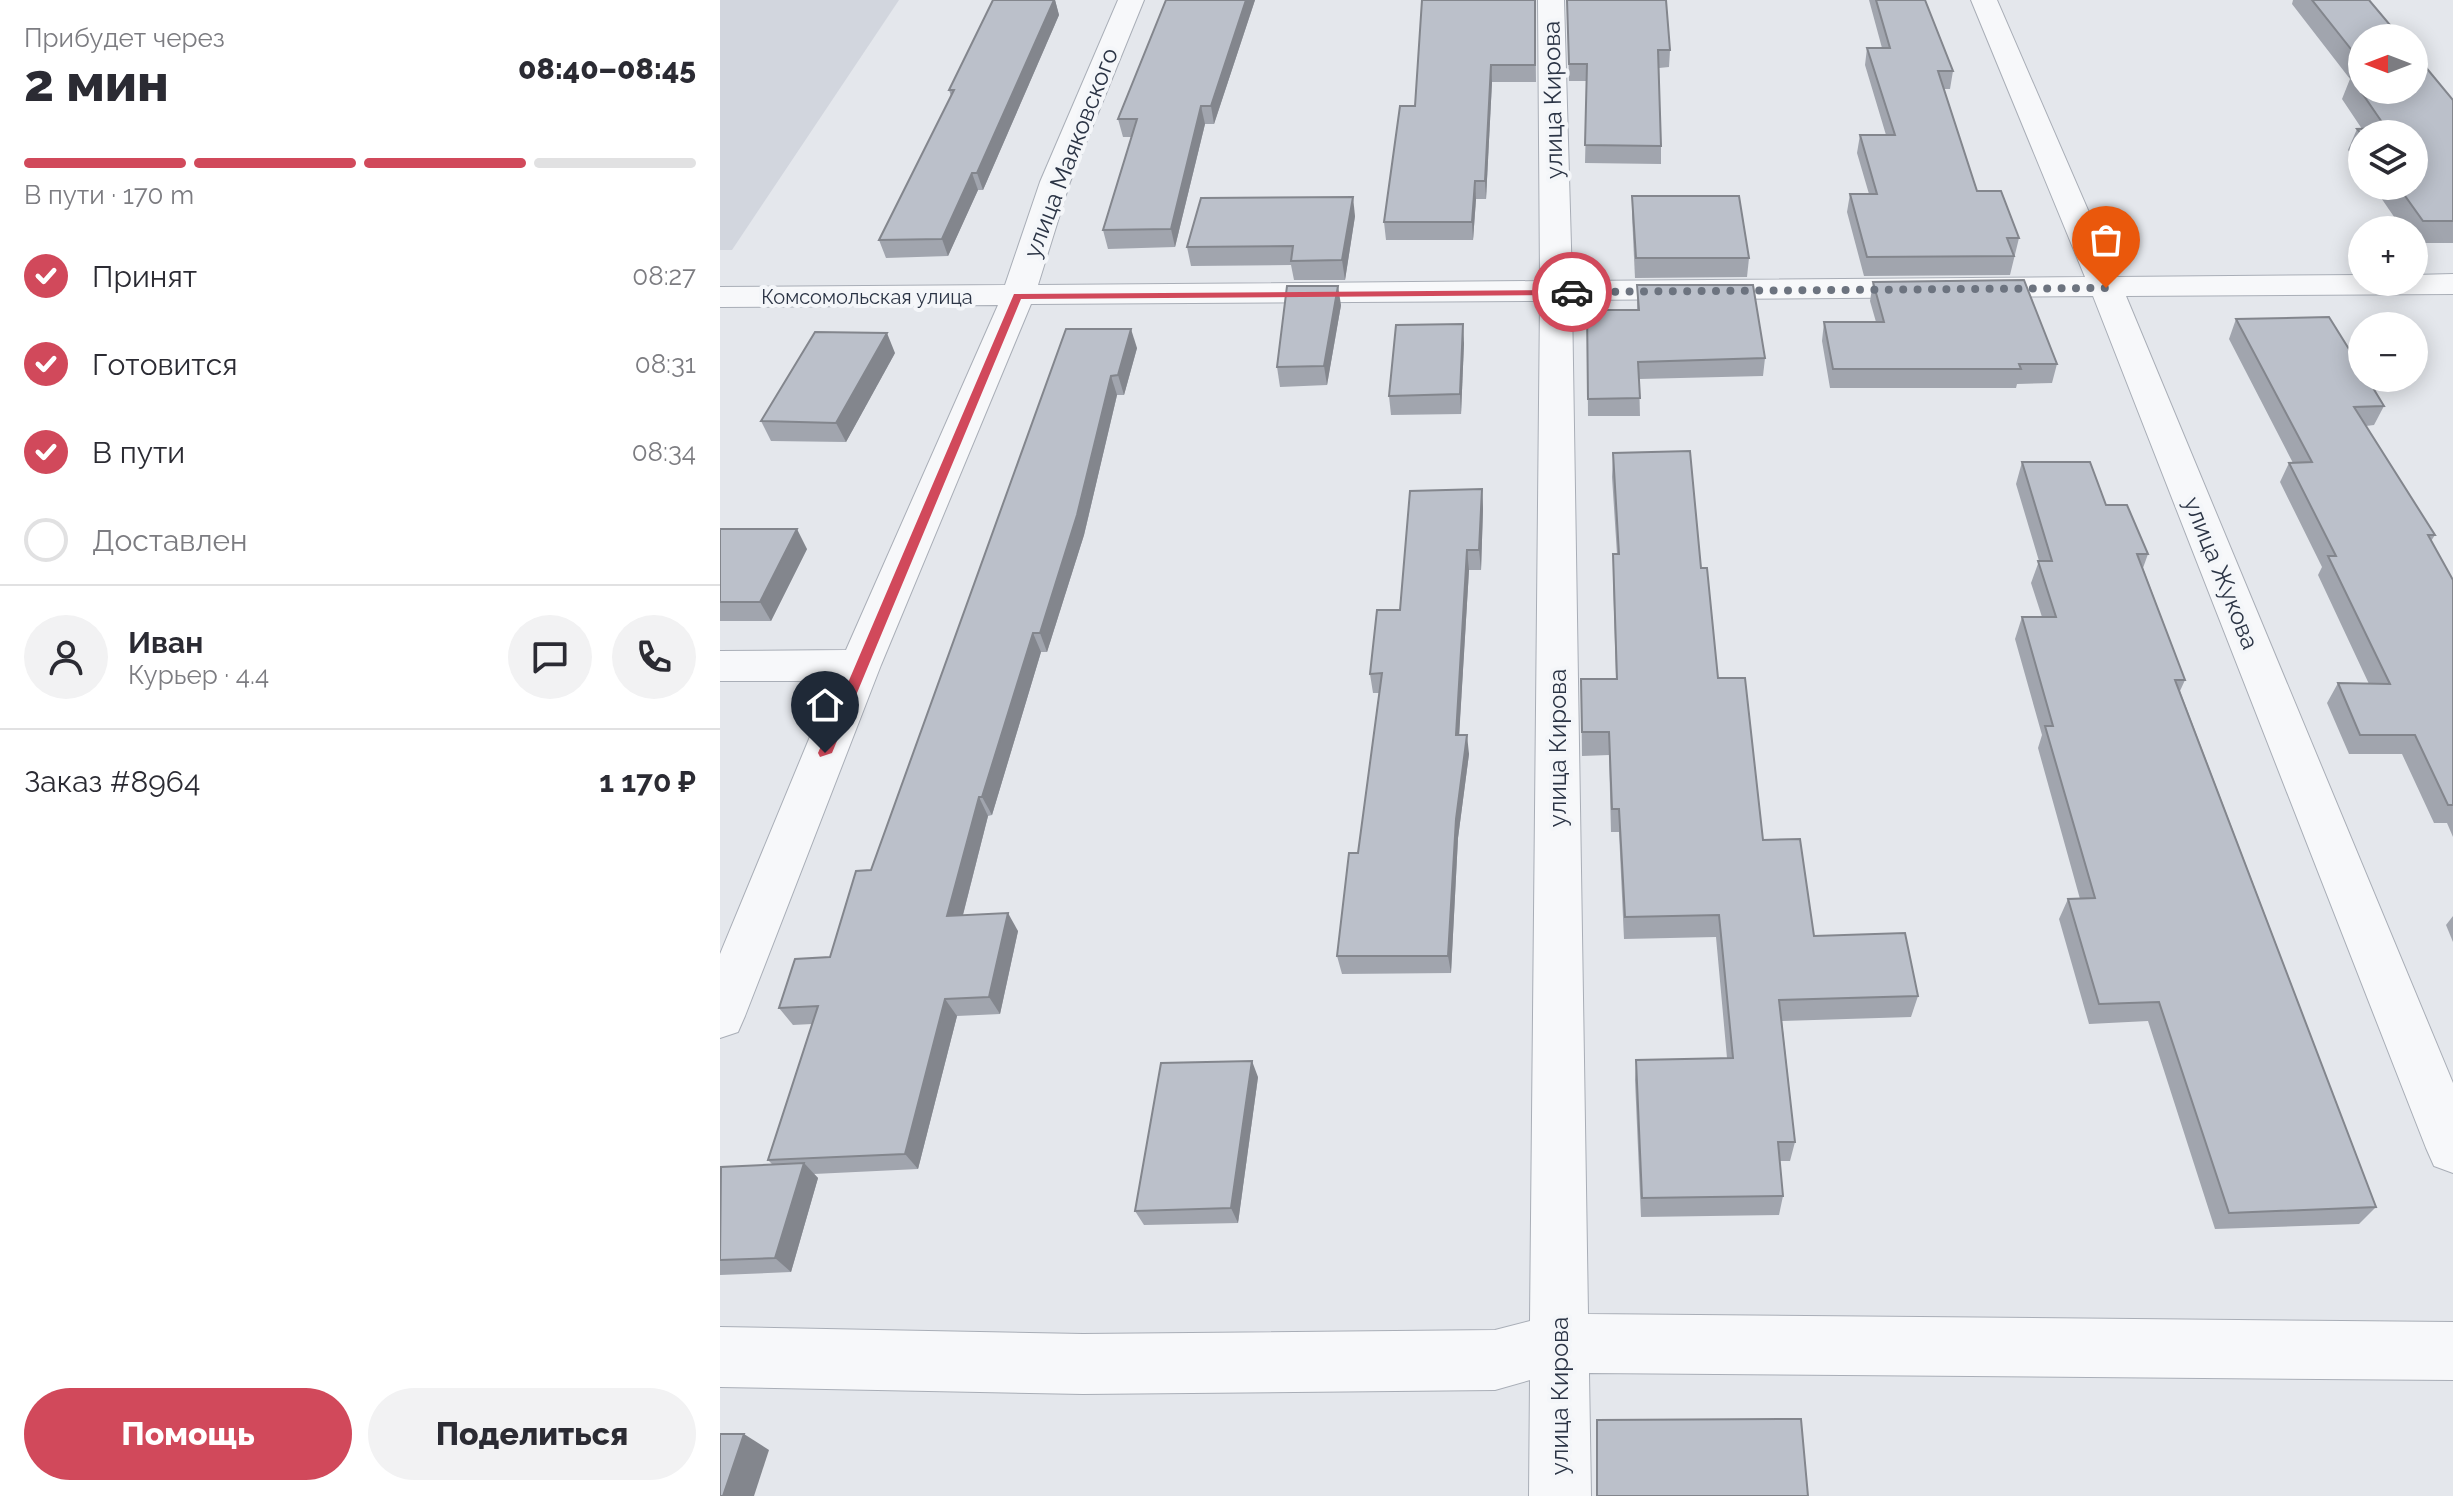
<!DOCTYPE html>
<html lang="ru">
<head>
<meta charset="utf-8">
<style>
	:root { --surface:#fff; --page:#f2f2f3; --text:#2b2b33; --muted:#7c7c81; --line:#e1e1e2; --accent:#d1495b }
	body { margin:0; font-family:Raleway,sans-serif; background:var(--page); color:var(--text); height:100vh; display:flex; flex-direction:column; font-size:30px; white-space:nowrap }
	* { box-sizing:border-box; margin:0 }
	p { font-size:26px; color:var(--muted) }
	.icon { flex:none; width:44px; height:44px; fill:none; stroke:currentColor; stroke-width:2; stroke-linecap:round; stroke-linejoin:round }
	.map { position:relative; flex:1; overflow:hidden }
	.drawer { display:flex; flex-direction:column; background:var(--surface); width:720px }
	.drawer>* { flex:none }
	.needle { width:52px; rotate:270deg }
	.fabs { position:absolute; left:1628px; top:24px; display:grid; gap:16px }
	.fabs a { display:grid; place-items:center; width:80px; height:80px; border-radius:50%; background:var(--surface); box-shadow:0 4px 20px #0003; font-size:40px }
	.pin { position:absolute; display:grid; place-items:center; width:68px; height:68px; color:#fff; margin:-82px -34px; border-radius:50% 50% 50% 0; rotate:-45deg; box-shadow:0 0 8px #0007 }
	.pin .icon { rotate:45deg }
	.courier { position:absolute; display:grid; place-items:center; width:80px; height:80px; margin:-40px; border:6px solid #d1495b; border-radius:50%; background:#fff; color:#222; box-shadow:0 2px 10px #0007 }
	.overview em { font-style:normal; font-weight:800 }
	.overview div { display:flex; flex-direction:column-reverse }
	.overview { display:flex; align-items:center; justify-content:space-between; height:136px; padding:0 24px }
	h1 { font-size:52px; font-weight:800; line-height:60px }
	.bar { display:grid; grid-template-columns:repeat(4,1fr); gap:12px 8px; align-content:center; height:96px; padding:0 24px }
	.bar i { height:10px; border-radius:6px; background:var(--line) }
	.bar .active { background:var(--accent) }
	.bar p { grid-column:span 4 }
	.line { display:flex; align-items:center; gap:20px; padding:0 24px; border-top:2px solid var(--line) }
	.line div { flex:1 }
	.round { display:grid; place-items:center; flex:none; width:84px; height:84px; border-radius:42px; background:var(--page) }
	ol { padding:0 24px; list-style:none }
	li { display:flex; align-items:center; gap:24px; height:88px }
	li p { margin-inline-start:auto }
	li .icon { padding:8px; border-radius:50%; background:var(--accent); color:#fff; stroke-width:4 }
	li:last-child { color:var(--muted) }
	li i { width:44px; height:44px; border:4px solid var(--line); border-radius:50% }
	.primary-button { display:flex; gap:16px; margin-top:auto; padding:16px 24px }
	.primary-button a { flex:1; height:92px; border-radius:48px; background:var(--accent); color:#fff; font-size:32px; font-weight:800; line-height:92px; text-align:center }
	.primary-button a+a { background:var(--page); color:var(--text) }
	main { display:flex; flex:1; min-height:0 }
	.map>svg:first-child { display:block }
	.built { fill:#d2d6de }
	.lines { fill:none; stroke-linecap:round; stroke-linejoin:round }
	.minor-casing { stroke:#a9aeb7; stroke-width:2 }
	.minor { fill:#f7f8fa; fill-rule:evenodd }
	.wall { fill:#a1a5ae }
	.shaded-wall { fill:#83868d }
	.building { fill:#bbc0ca; stroke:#83868d; stroke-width:2 }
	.route { fill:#d1495b }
	.done { stroke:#6c737f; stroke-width:8; stroke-dasharray:0 14.4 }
	.labels { text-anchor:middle; stroke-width:8; stroke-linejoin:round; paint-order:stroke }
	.far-street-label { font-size:20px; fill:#2b3445; stroke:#f4f6f9 }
	.street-label { font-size:24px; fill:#2b3445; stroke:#f4f6f9 }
</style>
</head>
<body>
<main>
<section class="drawer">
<div class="overview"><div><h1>2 мин</h1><p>Прибудет через</p></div><em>08:40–08:45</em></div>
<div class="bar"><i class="active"></i><i class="active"></i><i class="active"></i><i></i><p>В пути · 170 m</p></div>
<ol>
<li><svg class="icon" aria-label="check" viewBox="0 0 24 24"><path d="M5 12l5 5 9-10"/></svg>Принят<p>08:27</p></li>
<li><svg class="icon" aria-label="check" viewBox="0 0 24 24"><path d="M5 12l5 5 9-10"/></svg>Готовится<p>08:31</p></li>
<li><svg class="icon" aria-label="check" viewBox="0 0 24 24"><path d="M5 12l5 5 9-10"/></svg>В пути<p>08:34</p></li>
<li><i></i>Доставлен</li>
</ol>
<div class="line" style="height:144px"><a class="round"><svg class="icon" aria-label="person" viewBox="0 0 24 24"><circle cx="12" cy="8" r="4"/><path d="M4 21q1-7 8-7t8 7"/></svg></a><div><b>Иван</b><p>Курьер · 4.4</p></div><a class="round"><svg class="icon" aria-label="chat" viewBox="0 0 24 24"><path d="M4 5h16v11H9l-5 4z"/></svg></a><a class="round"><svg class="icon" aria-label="phone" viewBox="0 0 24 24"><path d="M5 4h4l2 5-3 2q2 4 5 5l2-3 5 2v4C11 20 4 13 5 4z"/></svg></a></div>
<div class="line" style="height:104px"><div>Заказ #8964</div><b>1 170 ₽</b></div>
<div class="primary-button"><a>Помощь</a><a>Поделиться</a></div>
</section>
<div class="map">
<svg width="1733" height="1496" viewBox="0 0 1733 1496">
	<rect width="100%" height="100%" fill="#e4e7ec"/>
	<!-- built -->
	<path class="built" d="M0 0H179L12 250H0Z"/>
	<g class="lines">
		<defs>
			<path id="minor" d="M398 0H424L350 182 318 285 820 281 818 0H844L852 281 1365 277 1251 0H1277L1397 277 1642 275V282H1694V275L1733 274V294L1406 296 1733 1083V1173L1714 1166 1706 1148 1373 296 852 300 868 1314 1733 1322V1380L869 1373 871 1496H809L810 1380 775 1390 363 1394 0 1387V1327L363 1334 775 1330 810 1321 820 301 311 304 161 665 25 1016 18 1032 0 1038V954L113 681H0V651L126 650 278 305 0 307V287L285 285 320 182Z"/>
		</defs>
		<!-- minor casing -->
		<use href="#minor" class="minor-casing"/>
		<!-- minor -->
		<use href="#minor" class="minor"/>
	</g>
	<!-- wall -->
	<g class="wall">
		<path d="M335 0 339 15 263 190H258L228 256 166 258 159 240 231 96 229 90Z"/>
		<path d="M446 0H535L494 124H485L455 247 388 249 383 230 412 137H403L398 119Z"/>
		<path d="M815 0 816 82H772L766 199H756L753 240H666L664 222 695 106Z"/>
		<path d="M847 0 950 50 949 67 939 68 941 146V164L865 163 867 81H849Z"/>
		<path d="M1149 0H1205L1233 71 1230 89H1224L1257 191 1299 238 1290 275 1144 276 1127 212 1130 194H1149L1137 153 1140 135H1166L1145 65 1147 48H1162Z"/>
		<path d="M1573 0H1649L1642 38V90L1733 100V243H1694V230H1683L1653 186H1694L1642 134V170L1628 150 1637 129H1642L1622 99 1630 79 1572 4Z"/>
		<path d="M912 196 1029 258 1027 277 915 278 912 215Z"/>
		<path d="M635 216 625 280H574L571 265 471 266 467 247Z"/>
		<path d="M1153 282 1337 364 1332 383 1297 384 1296 388H1110L1102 341 1104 322H1156L1150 301Z"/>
		<path d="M917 285 1045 358 1043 376 919 379 920 416H868L867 310H917Z"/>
		<path d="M621 305 607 385 560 387 557 367Z"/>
		<path d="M1516 319 1664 406 1654 425 1646 426 1715 535 1711 541 1733 580V837L1727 823H1714L1682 754H1629L1607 703 1618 683 1649 684 1598 575 1602 567 1560 482 1569 463H1573L1509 339Z"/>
		<path d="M346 329 417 348 404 395H397L364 535 327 652H321L272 815 268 816 243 915 298 931 280 1014 237 1016 198 1169 94 1174 98 1178 71 1272 0 1275V1170L52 1164 48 1160 92 1024 73 1025 59 1008 110 957 151 870Z"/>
		<path d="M744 343 741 414 671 415 669 396Z"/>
		<path d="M175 353 126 442 51 441 41 421Z"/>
		<path d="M893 453 981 568 998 678 1043 840 1094 936 1198 996 1191 1017 1062 1021 1075 1142 1070 1161H1060L1063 1196 1059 1215 921 1217 915 1080 916 1060 1007 1058 996 937 904 939 899 832H891L889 755 862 756 861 679H896L893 578V554H897L892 477Z"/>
		<path d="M1302 462 1386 505 1428 554 1423 568 1465 680 1460 691 1656 1207 1639 1224 1495 1229 1428 1021 1369 1024 1339 919 1348 899H1360L1318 748 1322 735 1295 639 1302 617H1322L1311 583 1319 561 1296 484Z"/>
		<path d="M762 489 763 509 761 570H749L739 735 749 754 738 838 731 973 622 974 617 956 638 853 659 693H653L650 674Z"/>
		<path d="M0 529 87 549 51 621H0Z"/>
		<path d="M1733 916V942L1726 925Z"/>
		<path d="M538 1077 518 1223 424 1225 415 1211Z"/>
	</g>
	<!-- shaded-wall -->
	<g class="shaded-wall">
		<path d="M330 0H335L339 15 263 190 257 173Z"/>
		<path d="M526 0H535L494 124 491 106Z"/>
		<path d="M771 65 772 82 766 199 765 181Z"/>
		<path d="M481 106 485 124 455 247 451 229Z"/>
		<path d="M252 173 258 190 228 256 222 239Z"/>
		<path d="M755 181 756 199 753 240 752 222Z"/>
		<path d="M633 197 635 216 625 280 622 260Z"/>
		<path d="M618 286 621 305 607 385 604 366Z"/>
		<path d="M743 324 744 343 741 414 740 394Z"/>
		<path d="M411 329 417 348 404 395 398 375Z"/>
		<path d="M167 333 175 353 126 442 116 423Z"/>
		<path d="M391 376 397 395 364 535 327 652 320 633Z"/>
		<path d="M762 489 763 509 761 570 759 550Z"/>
		<path d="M77 529 87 549 51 621 40 602Z"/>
		<path d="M747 550 749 570 738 754 736 735Z"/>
		<path d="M313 633 321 652 272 815 262 797Z"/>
		<path d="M747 735 749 754 738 838 731 973 728 956 736 819Z"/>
		<path d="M259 797 268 816 238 934 227 916Z"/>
		<path d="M288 913 298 931 280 1014 269 997Z"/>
		<path d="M225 999 237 1016 198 1169 185 1154Z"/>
		<path d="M532 1061 538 1077 518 1223 511 1208Z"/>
		<path d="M84 1163 98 1178 71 1272 55 1258Z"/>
		<path d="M24 1434 49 1450 34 1496H3Z"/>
	</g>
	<!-- building -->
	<g class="building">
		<path d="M273 0H334L257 173H252L222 239 159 240 234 90H229Z"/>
		<path d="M446 0H526L491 106H481L451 229 383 230 417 119H398Z"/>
		<path d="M702 0H815V65H771L765 181H755L752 222H664L680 106H695Z"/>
		<path d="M847 0H946L950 50H938L941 146 865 145 867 64H849Z"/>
		<path d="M1156 0H1205L1233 71H1218L1257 191H1281L1299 238H1287L1294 256 1147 257 1130 194H1157L1140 135H1175L1147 48H1170Z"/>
		<path d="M1592 0H1649L1681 38H1642V63Z"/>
		<path d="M1694 53 1733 100V221H1703L1678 186H1694V134L1642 135 1637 129 1666 128 1631 77H1642V90H1694Z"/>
		<path d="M912 196H1019L1029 258H916Z"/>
		<path d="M633 197 622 260 571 261 573 246 467 247 481 198Z"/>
		<path d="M1304 280 1337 364H1299L1301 369H1113L1104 322H1164L1153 282Z"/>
		<path d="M917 285H1033L1045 358 918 362 920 398 868 399 867 310H919Z"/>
		<path d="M567 286H618L604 366 557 367Z"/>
		<path d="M1609 317 1642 370V378H1647L1664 406 1634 407 1715 535H1708L1733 580V805H1728L1695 735H1640L1618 683 1670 684 1608 556H1616L1569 463 1592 462 1516 319Z"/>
		<path d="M743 324 740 394 669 396 676 325Z"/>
		<path d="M346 329H411L398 375 391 376 357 515 320 633H313L262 797H259L227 916 288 913 269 997 225 999 185 1154 48 1160 98 1006 59 1008 75 959 110 957 136 871 151 870Z"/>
		<path d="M95 332 167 333 116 423 41 421Z"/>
		<path d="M970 451 981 568H987L998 678H1025L1043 840 1080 839 1094 936 1185 933 1198 996 1059 1000 1075 1142H1058L1063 1196 922 1198 916 1060 1013 1058 999 915 905 917 899 809H892L889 732H862L861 679H897L893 554H899L893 453Z"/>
		<path d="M1302 462H1370L1386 505H1407L1428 554H1417L1465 680H1455L1656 1207 1509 1213 1439 1002 1379 1004 1348 899 1375 898 1325 726H1333L1302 617H1336L1318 561H1332Z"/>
		<path d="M762 489 759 550H747L736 735H747L736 819 728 956H617L629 853H638L662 673 650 674 657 610H680L690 491Z"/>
		<path d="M0 529H77L40 602H0Z"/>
		<path d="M532 1061 511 1208 415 1211 441 1063Z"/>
		<path d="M84 1163 55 1258 0 1260 1 1167Z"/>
		<path d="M1081 1419 1088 1496H877V1420Z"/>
		<path d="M0 1434H24L3 1496H0Z"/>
	</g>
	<!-- route -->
	<path class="route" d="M852 290 855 295 301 299 112 753 100 757 98 753 294 294Z"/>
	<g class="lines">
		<!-- done -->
		<path class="done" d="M852 292 1386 288"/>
	</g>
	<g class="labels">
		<!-- far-street labels -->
		<g class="far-street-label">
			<text x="147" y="304">Комсомольская улица</text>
		</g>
		<!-- street labels -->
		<g class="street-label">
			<text transform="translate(833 100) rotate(-91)" y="8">улица Кирова</text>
			<text transform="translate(351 153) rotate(-69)" y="8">улица Маяковского</text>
			<text transform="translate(1501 573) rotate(68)" y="8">улица Жукова</text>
			<text transform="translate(838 748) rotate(-90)" y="8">улица Кирова</text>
			<text transform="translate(840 1396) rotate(-90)" y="8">улица Кирова</text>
		</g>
	</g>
</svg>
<div class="fabs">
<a><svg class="needle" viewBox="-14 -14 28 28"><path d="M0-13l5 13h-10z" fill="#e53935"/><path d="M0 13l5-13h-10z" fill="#7c7c81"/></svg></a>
<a><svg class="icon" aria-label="layers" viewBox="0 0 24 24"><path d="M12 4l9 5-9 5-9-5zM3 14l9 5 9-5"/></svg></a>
<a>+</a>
<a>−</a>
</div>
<div class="pin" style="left:1386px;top:288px;background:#ea580c"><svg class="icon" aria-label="bag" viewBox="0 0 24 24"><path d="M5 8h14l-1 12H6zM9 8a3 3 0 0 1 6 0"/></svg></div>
<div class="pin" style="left:105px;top:753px;background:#1f2937"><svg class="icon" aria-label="home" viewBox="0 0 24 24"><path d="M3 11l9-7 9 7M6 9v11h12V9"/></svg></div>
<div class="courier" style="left:852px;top:292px"><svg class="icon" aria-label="car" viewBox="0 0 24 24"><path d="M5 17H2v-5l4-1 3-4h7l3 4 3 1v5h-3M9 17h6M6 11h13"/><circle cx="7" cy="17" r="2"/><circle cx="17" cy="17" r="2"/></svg></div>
</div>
</main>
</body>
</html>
